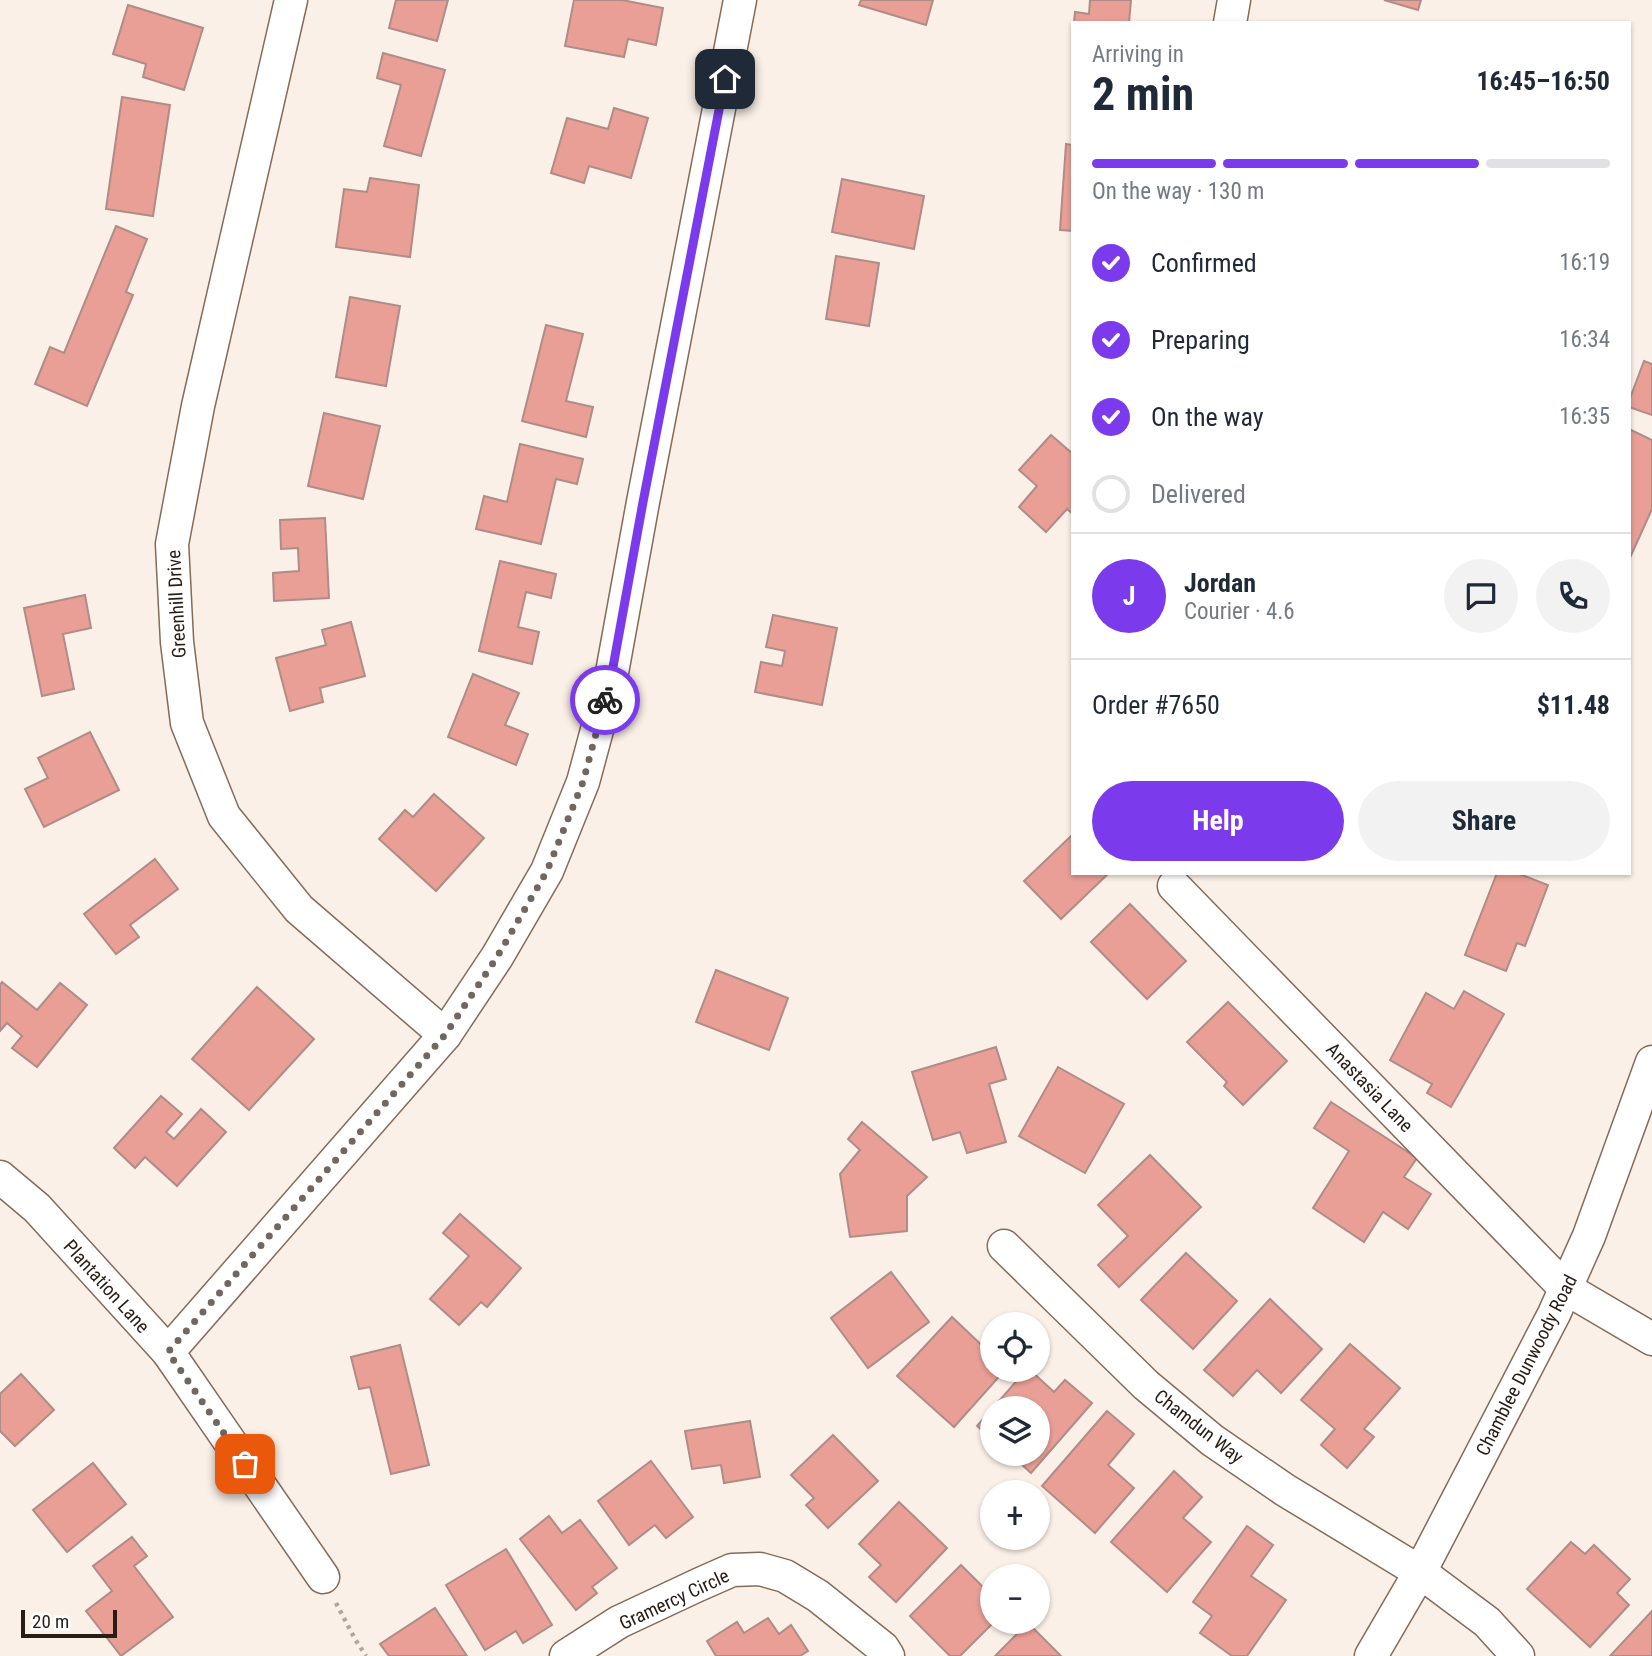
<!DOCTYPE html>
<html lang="en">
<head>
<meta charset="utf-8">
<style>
	:root { --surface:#fff; --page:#f2f2f3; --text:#1f2937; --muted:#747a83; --line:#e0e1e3; --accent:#7c3aed }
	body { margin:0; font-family:"Roboto Condensed",sans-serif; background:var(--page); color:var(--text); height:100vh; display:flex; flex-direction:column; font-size:26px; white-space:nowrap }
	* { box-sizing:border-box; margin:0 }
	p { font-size:23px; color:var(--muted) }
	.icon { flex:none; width:38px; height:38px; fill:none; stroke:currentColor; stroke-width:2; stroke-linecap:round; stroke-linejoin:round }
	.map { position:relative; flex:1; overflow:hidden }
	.details { position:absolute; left:1071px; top:21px; width:560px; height:854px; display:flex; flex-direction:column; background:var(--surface); border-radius:0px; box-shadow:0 2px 5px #0004 }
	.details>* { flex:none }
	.controls { position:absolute; left:980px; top:1312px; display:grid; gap:14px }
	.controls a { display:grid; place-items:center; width:70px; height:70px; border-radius:50%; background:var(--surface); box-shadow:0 2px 5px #0004; font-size:35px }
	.scale { position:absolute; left:21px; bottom:18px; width:96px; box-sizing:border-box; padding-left:7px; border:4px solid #271d15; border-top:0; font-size:19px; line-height:24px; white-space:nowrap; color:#271d15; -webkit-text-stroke:5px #fff; paint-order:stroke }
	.pin { position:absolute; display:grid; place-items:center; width:60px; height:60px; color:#fff; margin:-30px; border-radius:14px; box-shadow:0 4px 10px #0006 }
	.courier { position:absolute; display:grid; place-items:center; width:70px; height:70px; margin:-35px; border:5px solid #7c3aed; border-radius:50%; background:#fff; color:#222; box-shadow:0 2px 9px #0007 }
	.summary em { font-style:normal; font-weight:700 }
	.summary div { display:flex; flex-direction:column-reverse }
	.summary { display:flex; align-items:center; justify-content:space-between; height:119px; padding:0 21px }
	h1 { font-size:46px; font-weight:700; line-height:52px }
	.bar { display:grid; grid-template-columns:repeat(4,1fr); gap:10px 7px; align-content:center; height:84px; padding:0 21px }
	.bar i { height:9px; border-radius:5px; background:var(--line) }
	.bar .active { background:var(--accent) }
	.bar p { grid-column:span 4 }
	.line { display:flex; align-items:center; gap:18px; padding:0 21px; border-top:2px solid var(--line) }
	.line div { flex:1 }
	.round { display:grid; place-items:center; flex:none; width:74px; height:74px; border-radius:37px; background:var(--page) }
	ol { padding:0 21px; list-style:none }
	li { display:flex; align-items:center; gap:21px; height:77px }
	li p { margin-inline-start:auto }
	li .icon { padding:7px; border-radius:50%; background:var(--accent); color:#fff; stroke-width:4 }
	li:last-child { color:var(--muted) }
	li i { width:38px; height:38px; border:4px solid var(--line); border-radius:50% }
	.cta { display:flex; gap:14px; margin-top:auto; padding:14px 21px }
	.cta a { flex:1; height:80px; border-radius:42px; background:var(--accent); color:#fff; font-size:28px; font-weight:700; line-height:80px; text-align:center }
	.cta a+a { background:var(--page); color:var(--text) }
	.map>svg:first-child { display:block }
	.building { fill:#e99f95; stroke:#af8c87; stroke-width:2 }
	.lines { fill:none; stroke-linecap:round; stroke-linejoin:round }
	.minor-casing { stroke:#856b58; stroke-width:35 }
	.path { stroke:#b0a69d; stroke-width:4.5; stroke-dasharray:3.5 5; stroke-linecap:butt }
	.minor { stroke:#fff; stroke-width:32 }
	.done { stroke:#71675e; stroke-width:7; stroke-dasharray:0 12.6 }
	.route { stroke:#7c3aed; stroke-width:9 }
	.labels { text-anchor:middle; stroke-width:5; stroke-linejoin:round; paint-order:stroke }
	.street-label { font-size:19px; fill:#271d15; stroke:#fff }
</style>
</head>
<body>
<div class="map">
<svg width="1652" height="1656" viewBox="0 0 1652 1656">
	<rect width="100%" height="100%" fill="#fbf0e7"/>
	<!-- building -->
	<g class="building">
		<path d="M396 0H448L437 41 389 28Z"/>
		<path d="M574 0H622L663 8 656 45 628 39 624 57 565 46Z"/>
		<path d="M861 0H933L926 25 859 5Z"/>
		<path d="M1090 0H1131L1129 23H1074L1075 12 1089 14Z"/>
		<path d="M1384 0H1421L1418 10Z"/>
		<path d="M128 5 203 28 184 90 143 77 146 64 113 54Z"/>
		<path d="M383 53 445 70 421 156 384 146 401 85 377 78Z"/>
		<path d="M122 97 170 105 153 216 106 209Z"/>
		<path d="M614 108 648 118 631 178 589 166 584 183 551 173 567 118 608 129Z"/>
		<path d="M1066 144 1073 145V231L1060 230Z"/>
		<path d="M370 178 419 185 410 257 336 247 344 189 367 192Z"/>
		<path d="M842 179 924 196 914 249 832 232Z"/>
		<path d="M116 226 147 239 126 292 133 295 87 406 35 384 50 347 64 353Z"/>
		<path d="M836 256 879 263 869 326 826 319Z"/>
		<path d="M350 297 400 306 386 386 336 377Z"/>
		<path d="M546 325 583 334 566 401 593 407 586 437 522 421Z"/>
		<path d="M1644 361 1652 364V415L1629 407V401Z"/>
		<path d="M324 413 380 426 363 499 308 486Z"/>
		<path d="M1631 430 1652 440V509L1629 560V435Z"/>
		<path d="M1051 435 1073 454V514L1067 509 1046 532 1019 507 1037 486 1019 470Z"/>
		<path d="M520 444 583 459 577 484 556 479 541 544 476 529 484 496 507 502Z"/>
		<path d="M325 518 329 598 274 601 273 573 299 571 298 548 281 549 280 520Z"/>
		<path d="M500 561 556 574 551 598 526 592 518 627 539 632 532 664 479 651Z"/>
		<path d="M85 595 91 628 63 634 74 689 42 696 24 608Z"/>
		<path d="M773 615 837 628 822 705 755 692 761 662 782 666 785 651 766 647Z"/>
		<path d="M351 622 365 676 320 688 323 702 290 711 276 658 326 645 322 630Z"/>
		<path d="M473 674 519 693 505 725 528 734 516 765 448 737Z"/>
		<path d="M90 732 119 790 44 827 25 789 48 778 38 758Z"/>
		<path d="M434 794 484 838 436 891 379 839 405 810 413 817Z"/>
		<path d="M1073 834V873H1109L1061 919 1024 881Z"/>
		<path d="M155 859 178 889 130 925 139 937 116 954 84 914Z"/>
		<path d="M1497 873H1517L1548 885 1525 946 1517 943 1506 971 1465 955Z"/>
		<path d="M1130 904 1186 961 1147 999 1091 942Z"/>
		<path d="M716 970 788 998 769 1050 696 1022Z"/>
		<path d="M2 982 37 1010 60 983 87 1005 37 1067 12 1048 22 1036 7 1023 0 1031V985Z"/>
		<path d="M257 987 314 1039 249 1110 192 1059Z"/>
		<path d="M1464 991 1504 1014 1451 1107 1427 1093 1432 1084 1390 1060 1426 993 1454 1009Z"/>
		<path d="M1228 1002 1287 1061 1243 1105 1224 1086 1227 1082 1187 1042Z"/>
		<path d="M996 1047 1006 1079 989 1084 1006 1142 967 1153 960 1132 933 1140 912 1072Z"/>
		<path d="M1058 1067 1124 1104 1085 1173 1019 1136Z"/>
		<path d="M161 1096 182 1114 166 1132 174 1139 201 1109 226 1132 177 1186 145 1157 135 1168 114 1148Z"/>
		<path d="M1331 1102 1417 1158 1404 1177 1431 1194 1408 1229 1383 1212 1364 1242 1313 1208 1349 1151 1314 1128Z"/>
		<path d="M862 1122 927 1177 907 1196V1231L850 1237 840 1174 860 1150 848 1139Z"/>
		<path d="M1150 1155 1201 1207 1119 1287 1098 1265 1128 1236 1098 1205Z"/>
		<path d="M460 1214 521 1268 487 1307 481 1302 459 1325 430 1299 469 1256 443 1233Z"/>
		<path d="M1186 1253 1237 1301 1193 1349 1141 1300Z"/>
		<path d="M891 1272 929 1322 868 1368 831 1318Z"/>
		<path d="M1270 1299 1322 1349 1281 1393 1257 1370 1233 1396 1204 1370Z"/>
		<path d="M952 1317 992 1355V1370H1005L954 1427 897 1376Z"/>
		<path d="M1350 1344 1400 1388 1364 1429 1374 1437 1347 1468 1321 1445 1335 1429 1301 1400Z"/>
		<path d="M400 1345 429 1465 391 1474 370 1387 359 1389 351 1357Z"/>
		<path d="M1026 1370H1030L1054 1392 1065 1380 1092 1403 1031 1473 1010 1454H1038V1409H992Z"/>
		<path d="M21 1374 54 1410 15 1446 0 1431V1394Z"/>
		<path d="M992 1409V1439L977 1426Z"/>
		<path d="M1107 1411 1134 1434 1108 1465 1134 1488 1095 1533 1042 1486Z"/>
		<path d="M750 1421 760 1477 724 1483 721 1465 692 1469 685 1431Z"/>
		<path d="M833 1435 878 1481 828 1528 806 1505 814 1498 791 1475Z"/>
		<path d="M651 1461 693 1517 666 1538 655 1525 629 1545 598 1501Z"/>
		<path d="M93 1463 126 1504 67 1552 33 1510Z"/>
		<path d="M1174 1471 1202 1497 1183 1518 1211 1542 1167 1592 1111 1542Z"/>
		<path d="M899 1502 947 1548 896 1602 869 1577 881 1565 859 1544Z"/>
		<path d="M549 1516 562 1533 580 1520 617 1568 592 1587 597 1593 576 1610 520 1539Z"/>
		<path d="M1247 1526 1273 1545 1251 1576 1286 1600 1247 1656H1232L1200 1633 1212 1616 1193 1602Z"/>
		<path d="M132 1537 147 1556 134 1566 173 1617 121 1656 86 1611 112 1591 93 1566Z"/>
		<path d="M1571 1542 1585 1554 1594 1545 1630 1579 1617 1593 1629 1605 1590 1647 1527 1589Z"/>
		<path d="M506 1549 552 1625 523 1643 516 1631 485 1650 446 1585Z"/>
		<path d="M961 1565 992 1596V1622H994L960 1656H950L910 1616Z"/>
		<path d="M435 1608 467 1656H389L380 1644Z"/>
		<path d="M1652 1611V1656H1610Z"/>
		<path d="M768 1618 779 1634 791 1625 808 1651 800 1656H716L707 1641 737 1622 744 1633Z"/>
		<path d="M1028 1623 1061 1656H995Z"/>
	</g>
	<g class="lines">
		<defs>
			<g id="minor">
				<path d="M291 0 198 406 172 544 177 642 187 723 224 816 299 909 445 1035"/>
				<path d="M1230 23 1234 0"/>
				<path d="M1174 886 1565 1288 1652 1339"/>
				<path d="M0 1177 37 1208 168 1352 323 1577"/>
				<path d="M1004 1246 1146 1385 1212 1440 1285 1490 1420 1572 1487 1622 1518 1656"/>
				<path d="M168 1352 445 1035 497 957 547 871 583 782 611 678 643 502 740 0"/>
				<path d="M566 1656 619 1622 698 1585 732 1570 760 1569 785 1576 818 1596 883 1648 888 1656"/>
				<path d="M1371 1656 1420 1572 1554 1314 1589 1236 1652 1062"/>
			</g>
		</defs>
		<!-- minor casing -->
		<use href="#minor" class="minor-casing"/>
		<!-- path -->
		<path class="path" d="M336 1603 355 1639 366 1656"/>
		<!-- minor -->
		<use href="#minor" class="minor"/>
	</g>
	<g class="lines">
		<!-- done -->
		<path class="done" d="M245 1464 168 1352 445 1035 497 957 547 871 583 782 605 700"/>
		<!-- route -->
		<path class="route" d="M605 700 611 678 643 502 725 79"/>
	</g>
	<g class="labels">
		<!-- street labels -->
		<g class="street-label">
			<text transform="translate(176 604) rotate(-93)" y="7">Greenhill Drive</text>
			<text transform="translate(1370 1087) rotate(46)" y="7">Anastasia Lane</text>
			<text transform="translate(107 1286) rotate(48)" y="7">Plantation Lane</text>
			<text transform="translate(1526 1365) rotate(-63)" y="7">Chamblee Dunwoody Road</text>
			<text transform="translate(1199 1426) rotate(38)" y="7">Chamdun Way</text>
			<text transform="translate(674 1599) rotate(-25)" y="7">Gramercy Circle</text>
		</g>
	</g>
</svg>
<div class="controls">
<a><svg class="icon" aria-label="locate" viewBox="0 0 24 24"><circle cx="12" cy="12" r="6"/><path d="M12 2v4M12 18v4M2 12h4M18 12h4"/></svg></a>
<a><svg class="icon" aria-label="layers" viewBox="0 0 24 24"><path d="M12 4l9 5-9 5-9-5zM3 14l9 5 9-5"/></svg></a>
<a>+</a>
<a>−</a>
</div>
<div class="scale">20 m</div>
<div class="pin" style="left:245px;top:1464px;background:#ea580c"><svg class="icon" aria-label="bag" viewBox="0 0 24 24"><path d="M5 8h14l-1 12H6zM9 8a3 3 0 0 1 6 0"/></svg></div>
<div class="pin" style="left:725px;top:79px;background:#1f2937"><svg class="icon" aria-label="home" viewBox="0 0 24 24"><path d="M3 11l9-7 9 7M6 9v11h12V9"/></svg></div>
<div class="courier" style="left:605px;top:700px"><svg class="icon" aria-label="bike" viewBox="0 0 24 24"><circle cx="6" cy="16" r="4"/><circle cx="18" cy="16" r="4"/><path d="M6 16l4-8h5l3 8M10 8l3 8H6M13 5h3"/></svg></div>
<section class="details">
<div class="summary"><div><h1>2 min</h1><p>Arriving in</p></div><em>16:45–16:50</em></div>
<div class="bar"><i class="active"></i><i class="active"></i><i class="active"></i><i></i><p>On the way · 130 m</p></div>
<ol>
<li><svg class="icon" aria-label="check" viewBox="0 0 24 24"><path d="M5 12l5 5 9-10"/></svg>Confirmed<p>16:19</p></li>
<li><svg class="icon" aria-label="check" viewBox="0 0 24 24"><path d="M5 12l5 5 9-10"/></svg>Preparing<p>16:34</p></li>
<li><svg class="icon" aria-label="check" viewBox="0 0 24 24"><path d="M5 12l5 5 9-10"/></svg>On the way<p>16:35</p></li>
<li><i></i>Delivered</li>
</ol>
<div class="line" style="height:126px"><b class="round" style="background:var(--accent);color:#fff">J</b><div><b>Jordan</b><p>Courier · 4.6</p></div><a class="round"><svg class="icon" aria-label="chat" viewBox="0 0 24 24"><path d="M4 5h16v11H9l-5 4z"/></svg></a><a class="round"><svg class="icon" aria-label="phone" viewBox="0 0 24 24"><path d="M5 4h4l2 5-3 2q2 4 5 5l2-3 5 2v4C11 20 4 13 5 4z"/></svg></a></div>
<div class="line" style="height:91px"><div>Order #7650</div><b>$11.48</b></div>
<div class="cta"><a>Help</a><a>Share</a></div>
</section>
</div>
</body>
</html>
